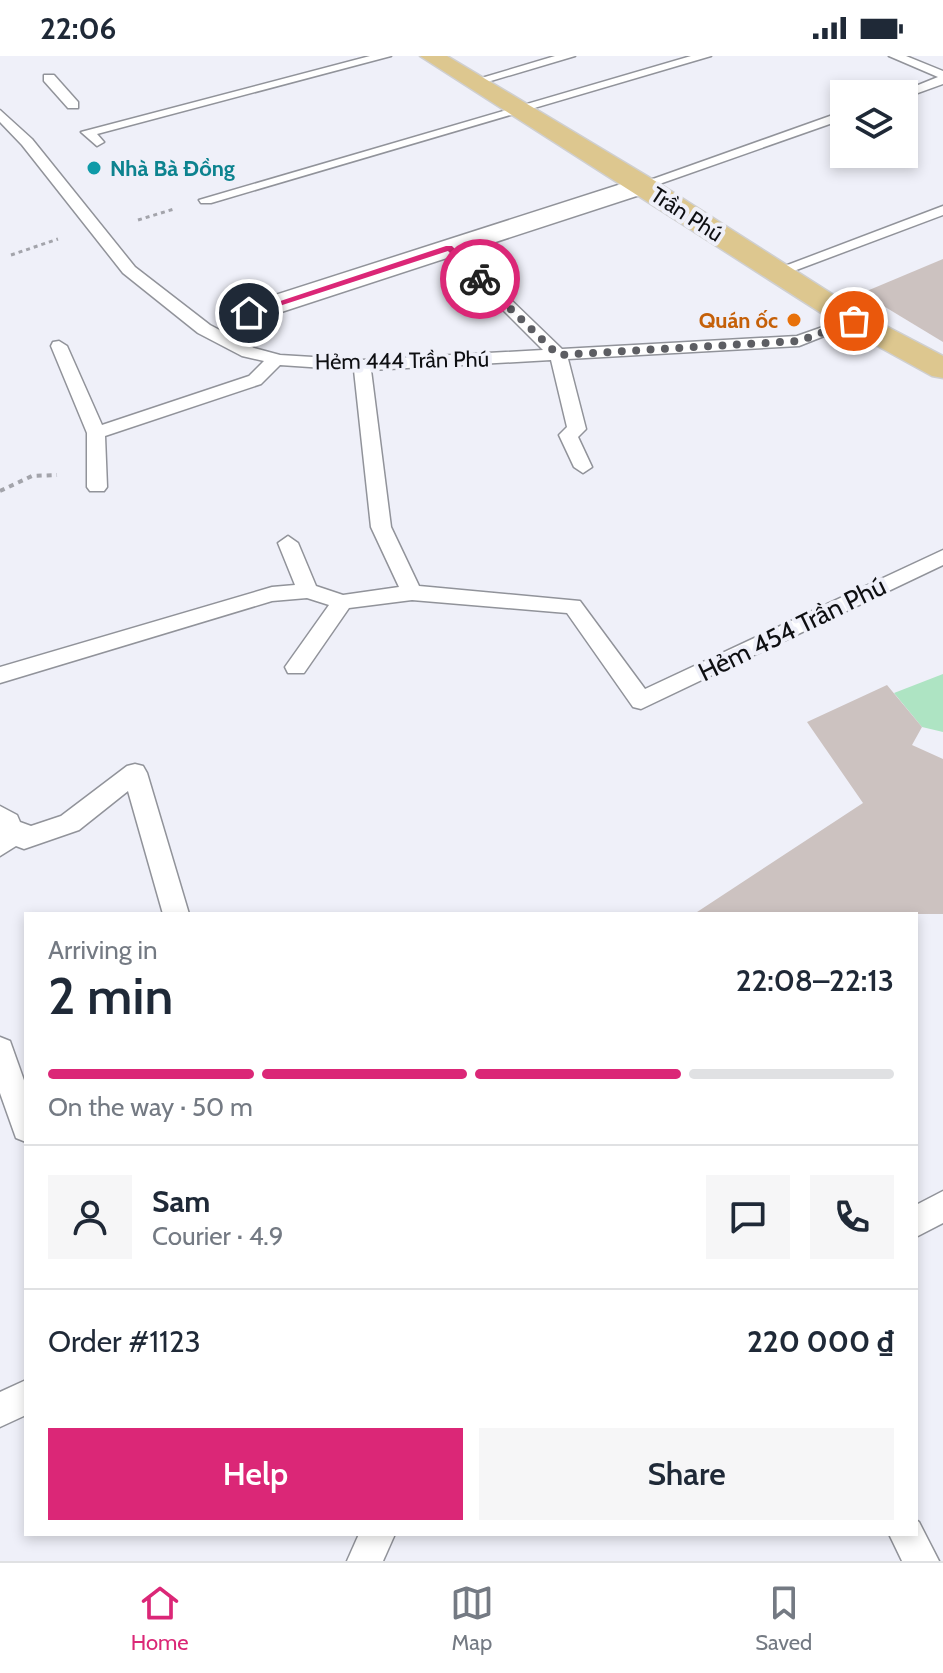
<!DOCTYPE html>
<html lang="en">
<head>
<meta charset="utf-8">
<style>
	:root { --surface:#fff; --page:#f6f6f7; --text:#1f2937; --muted:#747a83; --line:#e0e1e3; --accent:#db2777 }
	body { margin:0; font-family:Cabin,sans-serif; background:var(--page); color:var(--text); height:100vh; display:flex; flex-direction:column; font-size:30px; white-space:nowrap }
	* { box-sizing:border-box; margin:0 }
	p { font-size:26px; color:var(--muted) }
	.icon { flex:none; width:44px; height:44px; fill:none; stroke:currentColor; stroke-width:2; stroke-linecap:round; stroke-linejoin:round }
	.map { position:relative; flex:1; overflow:hidden }
	.drawer { position:absolute; left:24px; top:856px; width:894px; height:624px; display:flex; flex-direction:column; background:var(--surface); border-radius:0px; box-shadow:0 4px 12px #0003 }
	.drawer>* { flex:none }
	.controls { position:absolute; left:830px; top:24px; display:grid; gap:16px }
	.controls a { display:grid; place-items:center; width:88px; height:88px; border-radius:0px; background:var(--surface); box-shadow:0 4px 12px #0003; font-size:40px }
	.pin { position:absolute; display:grid; place-items:center; width:68px; height:68px; color:#fff; margin:-34px; border:4px solid #fff; border-radius:50%; box-shadow:0 2px 8px #0007 }
	.courier { position:absolute; display:grid; place-items:center; width:80px; height:80px; margin:-40px; border:6px solid #db2777; border-radius:50%; background:#fff; color:#222; box-shadow:0 2px 10px #0007 }
	.summary em { font-style:normal; font-weight:600 }
	.summary div { display:flex; flex-direction:column-reverse }
	.summary { display:flex; align-items:center; justify-content:space-between; height:136px; padding:0 24px }
	h1 { font-size:52px; font-weight:600; line-height:60px }
	.bar { display:grid; grid-template-columns:repeat(4,1fr); gap:12px 8px; align-content:center; height:96px; padding:0 24px }
	.bar i { height:10px; border-radius:6px; background:var(--line) }
	.bar .selected { background:var(--accent) }
	.bar p { grid-column:span 4 }
	.line { display:flex; align-items:center; gap:20px; padding:0 24px; border-top:2px solid var(--line) }
	.line div { flex:1 }
	.round { display:grid; place-items:center; flex:none; width:84px; height:84px; border-radius:0px; background:var(--page) }
	.cta { display:flex; gap:16px; margin-top:auto; padding:16px 24px }
	.cta a { flex:1; height:92px; border-radius:0px; background:var(--accent); color:#fff; font-size:32px; font-weight:600; line-height:92px; text-align:center }
	.cta a+a { background:var(--page); color:var(--text) }
	.status { display:flex; justify-content:space-between; align-items:center; height:56px; padding:0 40px; background:var(--surface); direction:ltr }
	.status svg { height:22px; fill:currentColor }
	.tabs { display:flex; justify-content:space-around; align-items:center; height:112px; border-top:2px solid var(--line); background:var(--surface); font-size:22px; color:var(--muted) }
	.tabs a { display:grid; justify-items:center; gap:4px }
	.tabs .selected { color:var(--accent) }
	.map>svg:first-child { display:block }
	.green { fill:#aee4c3 }
	.building { fill:#ccc2c0 }
	.lines { fill:none; stroke-linecap:round; stroke-linejoin:round }
	.lane-casing { stroke:#91939a; stroke-width:3 }
	.street-casing { stroke:#91939a; stroke-width:3 }
	.primary-casing { stroke:#cfcfd0; stroke-width:3 }
	.path-far1 { stroke:#a3a4ab; stroke-width:3; stroke-dasharray:4 4; stroke-linecap:butt }
	.path { stroke:#a3a4ab; stroke-width:4; stroke-dasharray:5 5; stroke-linecap:butt }
	.lane { fill:#fff; fill-rule:evenodd }
	.street { fill:#fff; fill-rule:evenodd }
	.primary { fill:#ddc78f; fill-rule:evenodd }
	.route { fill:#db2777 }
	.done { stroke:#5d5e63; stroke-width:8; stroke-dasharray:0 14.4 }
	.culture-dot { fill:#0f9aa8; stroke:#eff0f9; stroke-width:3 }
	.food-dot { fill:#e8710a; stroke:#eff0f9; stroke-width:3 }
	.labels { text-anchor:middle; stroke-width:8; stroke-linejoin:round; paint-order:stroke }
	.far-culture-label { font-size:22px; font-weight:bold; fill:#0d838f; stroke:#eff0f9; text-anchor:start }
	.far-street-label { font-size:22px; fill:#0e0f12; stroke:#eff0f9 }
	.far-food-label { font-size:22px; font-weight:bold; fill:#c56008; stroke:#eff0f9; text-anchor:end }
	.street-label { font-size:26px; fill:#0e0f12; stroke:#eff0f9 }
</style>
</head>
<body>
<div class="status"><b>22:06</b><svg viewBox="0 0 49 12"><path d="M0 12V9h3v3zM5 12V6h3v6zM10 12V3h3v9zM15 12V0h3v12zM26 1h20v11H26zM47 4h2v5h-2z"/></svg></div>
<div class="map">
<svg width="943" height="1505" viewBox="0 0 943 1505">
	<rect width="100%" height="100%" fill="#eff0f9"/>
	<!-- green -->
	<path class="green" d="M943 618V676L922 671 894 637Z"/>
	<!-- building -->
	<g class="building">
		<path d="M943 203V286L862 237Z"/>
		<path d="M887 629 922 671 912 689 943 703V858H694L863 747 807 666Z"/>
	</g>
	<g class="lines">
		<defs>
			<g id="lane">
				<path d="M370 0H391L97 78 104 86 97 90 81 76Z"/>
				<path d="M555 0H575L474 30 468 26Z"/>
				<path d="M691 0H711L211 147H201L199 144Z"/>
				<path d="M889 0H906L943 15V28L904 42V38H896L938 21Z"/>
				<path d="M44 19H54L78 46V52H68L44 25Z"/>
				<path d="M0 54 32 83 135 211 210 269 254 292 280 299 362 304 543 294 441 192 449 187 454 189 562 293 797 280 854 260 862 265 799 290 568 303 586 373 578 381 592 411 583 417 574 411 559 379 567 371 551 304 371 314 391 471 419 530 580 545 645 633 943 494V509L641 653 633 651 567 557 412 544 349 552 304 617H288L285 611 329 549 307 542 272 545 0 627V611L272 531 295 529 278 487 288 480 298 487 316 530 343 539 399 531 371 471 354 314 280 309 261 328 105 380 107 431 104 435H90L87 431V377L51 290 53 286 59 285 67 290 102 369 249 320 264 305 242 300 198 277 123 217 22 89 0 66Z"/>
				<path d="M844 55V63L648 132 643 133 636 129Z"/>
				<path d="M943 150V159L783 219 777 221 769 216Z"/>
				<path d="M135 708 143 710 147 717 189 858H163L128 735 79 774 24 793 16 790 0 800V750L17 759 20 766 31 770 61 760 127 710Z"/>
				<path d="M0 981 10 985 26 1030V1086L16 1082 0 1037Z"/>
				<path d="M943 1135V1167L916 1181V1149Z"/>
				<path d="M26 1324V1359L0 1371V1336Z"/>
				<path d="M916 1464 919 1466 939 1505H902L889 1478H916Z"/>
				<path d="M359 1478H395L383 1505H347Z"/>
			</g>
			<path id="street" d="M643 121 652 123 656 129 652 135 260 263 249 266 238 263 234 257 238 251Z"/>
			<path id="primary" d="M420 0H447L652 123 865 259 943 300V322L932 320 843 271Z"/>
		</defs>
		<!-- lane casing -->
		<use href="#lane" class="lane-casing"/>
		<!-- street casing -->
		<use href="#street" class="street-casing"/>
		<!-- primary casing -->
		<use href="#primary" class="primary-casing"/>
		<!-- path-far1 -->
		<g class="path-far1">
			<path d="M138 164 174 153"/>
			<path d="M11 199 58 183"/>
		</g>
		<!-- path -->
		<path class="path" d="M0 435 32 420 57 419"/>
		<!-- lane -->
		<use href="#lane" class="lane"/>
		<!-- street -->
		<use href="#street" class="street"/>
		<!-- primary -->
		<use href="#primary" class="primary"/>
	</g>
	<!-- route -->
	<path class="route" d="M446 190H452L483 221V224H477L448 195 252 259 244 257Z"/>
	<g class="lines">
		<!-- done -->
		<path class="done" d="M480 223 558 299 799 285 854 265"/>
	</g>
	<!-- markers -->
	<circle class="culture-dot" cx="94" cy="112" r="8"/>
	<circle class="food-dot" cx="794" cy="264" r="8"/>
	<g class="labels">
		<!-- far-culture labels -->
		<g class="far-culture-label">
			<text x="110" y="120">Nhà Bà Đồng</text>
		</g>
		<!-- far-street labels -->
		<g class="far-street-label">
			<text transform="translate(687 158) rotate(33)" y="8">Trần Phú</text>
			<text transform="translate(402 304) rotate(-1)" y="8">Hẻm 444 Trần Phú</text>
		</g>
		<!-- far-food labels -->
		<g class="far-food-label">
			<text x="778" y="272">Quán ốc</text>
		</g>
		<!-- street labels -->
		<g class="street-label">
			<text transform="translate(792 573) rotate(-26)" y="9">Hẻm 454 Trần Phú</text>
		</g>
	</g>
</svg>
<div class="controls">
<a><svg class="icon" aria-label="layers" viewBox="0 0 24 24"><path d="M12 4l9 5-9 5-9-5zM3 14l9 5 9-5"/></svg></a>
</div>
<div class="pin" style="left:854px;top:265px;background:#ea580c"><svg class="icon" aria-label="bag" viewBox="0 0 24 24"><path d="M5 8h14l-1 12H6zM9 8a3 3 0 0 1 6 0"/></svg></div>
<div class="pin" style="left:249px;top:257px;background:#1f2937"><svg class="icon" aria-label="home" viewBox="0 0 24 24"><path d="M3 11l9-7 9 7M6 9v11h12V9"/></svg></div>
<div class="courier" style="left:480px;top:223px"><svg class="icon" aria-label="bike" viewBox="0 0 24 24"><circle cx="6" cy="16" r="4"/><circle cx="18" cy="16" r="4"/><path d="M6 16l4-8h5l3 8M10 8l3 8H6M13 5h3"/></svg></div>
<section class="drawer">
<div class="summary"><div><h1>2 min</h1><p>Arriving in</p></div><em>22:08–22:13</em></div>
<div class="bar"><i class="selected"></i><i class="selected"></i><i class="selected"></i><i></i><p>On the way · 50 m</p></div>
<div class="line" style="height:144px"><a class="round"><svg class="icon" aria-label="person" viewBox="0 0 24 24"><circle cx="12" cy="8" r="4"/><path d="M4 21q1-7 8-7t8 7"/></svg></a><div><b>Sam</b><p>Courier · 4.9</p></div><a class="round"><svg class="icon" aria-label="chat" viewBox="0 0 24 24"><path d="M4 5h16v11H9l-5 4z"/></svg></a><a class="round"><svg class="icon" aria-label="phone" viewBox="0 0 24 24"><path d="M5 4h4l2 5-3 2q2 4 5 5l2-3 5 2v4C11 20 4 13 5 4z"/></svg></a></div>
<div class="line" style="height:104px"><div>Order #1123</div><b>220 000 ₫</b></div>
<div class="cta"><a>Help</a><a>Share</a></div>
</section>
</div>
<nav class="tabs">
<a class="selected"><svg class="icon" aria-label="home" viewBox="0 0 24 24"><path d="M3 11l9-7 9 7M6 9v11h12V9"/></svg>Home</a>
<a><svg class="icon" aria-label="map" viewBox="0 0 24 24"><path d="M3 6l6-2 6 2 6-2v14l-6 2-6-2-6 2zM9 4v14M15 6v14"/></svg>Map</a>
<a><svg class="icon" aria-label="saved" viewBox="0 0 24 24"><path d="M7 4h10v16l-5-4-5 4z"/></svg>Saved</a>
</nav>
</body>
</html>
